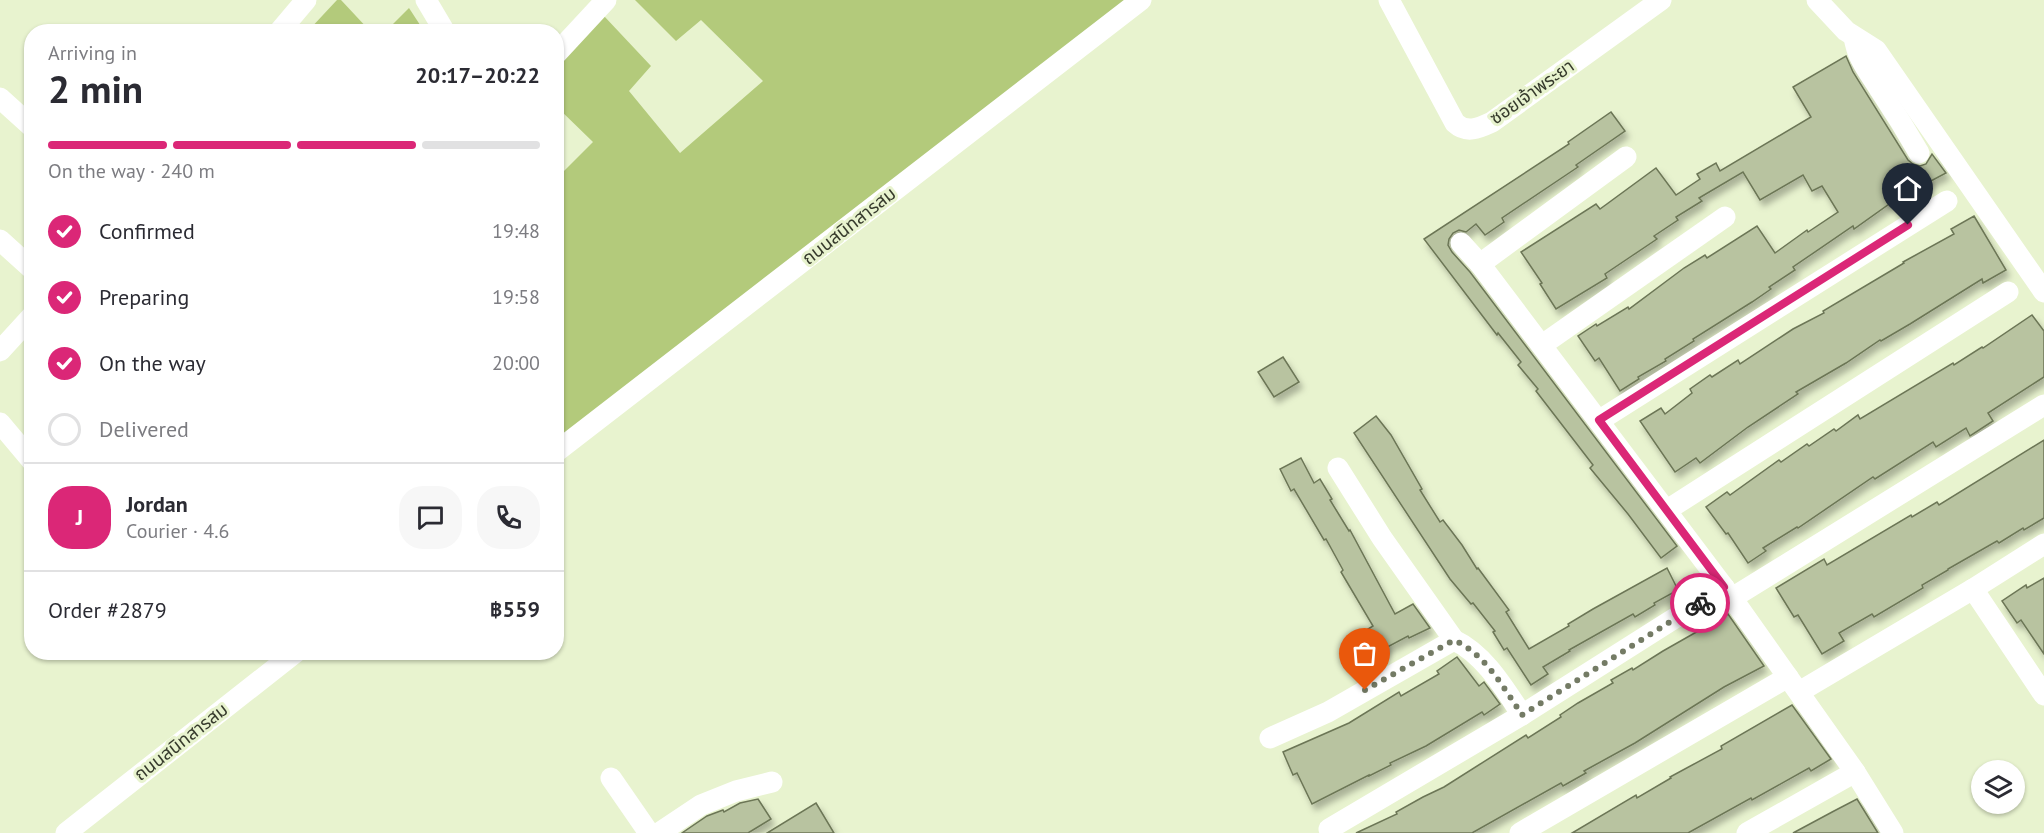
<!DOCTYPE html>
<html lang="en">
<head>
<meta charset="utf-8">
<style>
	:root { --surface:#fff; --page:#f7f7f7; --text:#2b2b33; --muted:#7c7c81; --line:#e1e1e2; --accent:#db2777 }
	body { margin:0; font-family:"PT Sans","Noto Sans Thai",sans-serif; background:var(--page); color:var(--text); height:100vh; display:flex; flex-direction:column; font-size:22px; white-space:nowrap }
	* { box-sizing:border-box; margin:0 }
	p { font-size:20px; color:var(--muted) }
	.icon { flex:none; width:33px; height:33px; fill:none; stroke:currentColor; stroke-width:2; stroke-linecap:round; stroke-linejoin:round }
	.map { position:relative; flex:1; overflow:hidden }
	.drawer { position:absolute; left:24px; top:24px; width:540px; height:636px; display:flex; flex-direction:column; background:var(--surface); border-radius:24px; box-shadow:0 2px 4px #0004 }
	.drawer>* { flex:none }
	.fabs { position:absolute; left:1971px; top:760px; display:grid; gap:12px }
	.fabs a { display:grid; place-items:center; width:54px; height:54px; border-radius:50%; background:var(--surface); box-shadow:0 2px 4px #0004; font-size:30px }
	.pin { position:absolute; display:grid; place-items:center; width:51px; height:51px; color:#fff; margin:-62px -26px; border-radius:50% 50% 50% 0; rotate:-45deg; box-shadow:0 0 6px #0007 }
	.pin .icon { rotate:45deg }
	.courier { position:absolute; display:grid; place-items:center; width:60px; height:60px; margin:-30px; border:4px solid #db2777; border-radius:50%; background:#fff; color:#222; box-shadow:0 2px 8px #0007 }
	.overview em { font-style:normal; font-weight:700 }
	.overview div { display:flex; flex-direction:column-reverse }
	.overview { display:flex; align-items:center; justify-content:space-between; height:102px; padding:0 24px }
	h1 { font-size:39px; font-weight:700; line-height:45px }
	.bar { display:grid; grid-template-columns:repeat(4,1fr); gap:9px 6px; align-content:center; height:72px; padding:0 24px }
	.bar i { height:8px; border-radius:4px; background:var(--line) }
	.bar .on { background:var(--accent) }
	.bar p { grid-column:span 4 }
	.line { display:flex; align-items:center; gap:15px; padding:0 24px; border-top:2px solid var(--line) }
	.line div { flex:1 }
	.round { display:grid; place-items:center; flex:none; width:63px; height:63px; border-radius:24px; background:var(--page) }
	ol { padding:0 24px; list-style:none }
	li { display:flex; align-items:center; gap:18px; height:66px }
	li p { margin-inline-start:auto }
	li .icon { padding:6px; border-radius:50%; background:var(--accent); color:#fff; stroke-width:4 }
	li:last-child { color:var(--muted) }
	li i { width:33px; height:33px; border:3px solid var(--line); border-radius:50% }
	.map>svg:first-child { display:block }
	.green { fill:#b3ca7b }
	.building { fill:#b8c3a0; stroke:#6c7656; stroke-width:1.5; filter:url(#shadow) }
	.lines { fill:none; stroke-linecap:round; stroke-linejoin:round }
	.minor { stroke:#fff; stroke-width:21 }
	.done { stroke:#747b65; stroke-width:6; stroke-dasharray:0 10.8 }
	.route { stroke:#db2777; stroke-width:8 }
	.labels { text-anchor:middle; stroke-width:6; stroke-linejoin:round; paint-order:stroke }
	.street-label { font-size:18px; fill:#363a2c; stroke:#e8f3cf }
</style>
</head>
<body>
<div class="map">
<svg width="2044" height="833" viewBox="0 0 2044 833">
	<defs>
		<filter id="shadow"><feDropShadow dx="3.5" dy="6" stdDeviation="3" flood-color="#0004"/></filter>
	</defs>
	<rect width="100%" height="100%" fill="#e8f3cf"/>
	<!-- green -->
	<g class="green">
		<path d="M337 0H341L370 31H308Z"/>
		<path d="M635 0H1125L557 441 556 179 593 142 557 107V67L604 16 651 66 629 91 680 153 763 81 701 20 676 41Z"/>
		<path d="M409 8 424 31H386Z"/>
	</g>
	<!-- building -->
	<g class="building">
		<path d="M1846 56 1853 72 1908 160 1913 164 1920 166 1926 164 1932 154 1946 173 1895 200 1854 229 1853 226 1793 267 1795 270 1769 287 1771 289 1752 302 1693 339 1694 341 1665 359 1666 361 1638 377 1639 379 1620 391 1599 358 1595 361 1578 336 1596 324 1597 326 1628 307 1629 309 1684 268 1705 255 1707 258 1757 226 1775 253 1807 230 1808 232 1838 212 1822 186 1812 191 1803 175 1760 200 1743 172 1699 198 1702 201 1676 217 1678 220 1654 236 1657 239 1605 274 1607 278 1556 309 1540 284 1542 283 1521 252 1596 204 1600 209 1656 168 1676 195 1700 179 1697 174 1716 163 1720 171 1811 117 1793 87Z"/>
		<path d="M1611 112 1625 131 1576 165 1578 167 1502 218 1504 222 1485 235 1476 224 1466 232 1459 230 1453 233 1449 239 1448 245 1452 252 1470 272 1677 546 1661 558 1628 514 1590 468 1593 465 1536 391 1538 389 1518 365 1521 362 1498 333 1497 335 1424 239 1569 144 1568 142Z"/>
		<path d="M1974 216 2006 270 1983 283 1982 279 1910 324 1881 341 1880 340 1846 363 1796 392 1798 394 1748 427 1700 463 1696 458 1675 472 1640 421 1661 408 1665 414 1692 393 1690 389 1710 375 1712 377 1738 360 1740 364 1793 329 1824 313 1823 311 1904 263 1903 262 1954 234 1951 229Z"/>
		<path d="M2032 315 2044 331V377L1988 413 1993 421 1970 436 1966 428 1936 447 1933 442 1875 479 1873 477 1798 528 1797 527 1763 548 1766 551 1748 563 1728 533 1726 534 1706 507 1727 492 1730 495 1779 460 1781 462 1807 444 1809 446 1834 429 1836 431 1858 415 1860 419 1953 363 1954 365 1982 347 1983 348Z"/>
		<path d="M1283 357 1299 382 1274 397 1258 372Z"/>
		<path d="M1376 416 1391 435 1422 489 1420 490 1440 522 1443 520 1462 545 1477 569 1478 568 1509 610 1506 612 1529 649 1569 626 1568 624 1593 609 1667 568 1678 590 1654 603 1655 605 1635 617 1633 614 1569 650 1570 651 1543 667 1548 674 1531 685 1507 648 1504 650 1493 632 1495 631 1473 603 1471 604 1450 579 1354 433Z"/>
		<path d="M2044 440V518L2024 530 2023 528 1999 543 1997 541 1948 569V570L1922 585 1923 588 1874 617 1872 614 1839 633 1844 641 1822 654 1798 615 1794 617 1776 588 1824 559 1827 565 1911 515 1912 517 1937 502 1939 505Z"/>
		<path d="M1301 458 1314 483 1320 479 1332 499 1330 500 1349 531 1350 530 1395 614 1413 604 1430 628 1409 638 1408 636 1380 651 1368 629 1373 626 1341 572 1343 570 1326 539 1324 540 1294 489 1291 491 1280 469Z"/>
		<path d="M2044 578V654L2021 620 2017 623 2002 601 2026 585 2027 588Z"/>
		<path d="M1728 614 1764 666 1724 687 1635 743 1584 771 1586 773 1563 786 1561 783 1472 833H1356L1397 814 1396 812 1423 797 1444 787 1526 735 1528 738 1561 717 1560 715 1578 703 1613 683 1611 680 1632 668 1633 670 1663 651Z"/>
		<path d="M1457 657 1479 686 1484 682 1500 704 1484 715 1482 712 1426 746 1390 763 1391 765 1369 776V775L1312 804 1297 773 1293 775 1283 752 1349 723 1399 692 1401 696 1439 674 1437 671Z"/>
		<path d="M1792 705 1831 759 1811 771 1809 768 1752 800 1751 798 1688 833H1572L1636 795 1637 798 1671 778 1670 777 1722 749 1721 746Z"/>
		<path d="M758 799 771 819 748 833H682L707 816 723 810 724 812 740 803Z"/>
		<path d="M1857 799 1878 833H1793L1834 811Z"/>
		<path d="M816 803 834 833H767Z"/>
	</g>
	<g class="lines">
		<!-- minor -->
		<g class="minor">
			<path d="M426 0 445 32"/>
			<path d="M1389 0 1455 123C1467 134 1479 128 1492 122L1661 0"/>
			<path d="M1817 0 1846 31 1876 50 2044 292"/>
			<path d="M279 32 306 0"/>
			<path d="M1854 37C1858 61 1868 70 1880 90 1894 111 1907 132 1919 153"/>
			<path d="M556 54 606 0"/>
			<path d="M0 98 32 127"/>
			<path d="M0 240 32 269"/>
			<path d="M1461 243 1480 264 1732 598 1855 772 1893 833"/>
			<path d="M1480 264 1626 157"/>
			<path d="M1542 345 1725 217"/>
			<path d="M0 351 32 316"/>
			<path d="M1600 420 1947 201"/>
			<path d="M0 423 32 461"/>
			<path d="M556 452 1141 0"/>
			<path d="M1338 468 1382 538 1454 640C1484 654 1504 688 1522 715"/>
			<path d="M1667 510 2008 292"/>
			<path d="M1973 589 2044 695"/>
			<path d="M1732 598 2044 405"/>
			<path d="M1799 692 1973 589 2044 544"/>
			<path d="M1270 738 1328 712 1454 640"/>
			<path d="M611 778 649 833"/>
			<path d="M1329 829 1522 715 1724 587"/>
			<path d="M66 833 296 652"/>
			<path d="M659 833 701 805 736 791 772 782"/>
			<path d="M1520 833 1788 677"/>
			<path d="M1747 833 1855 772"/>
		</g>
	</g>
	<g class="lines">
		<!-- done -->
		<path class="done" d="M1365 690 1454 640C1485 654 1504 688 1522 715L1700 603"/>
		<!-- route -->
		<path class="route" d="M1700 603 1724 587 1599 420 1908 225"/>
	</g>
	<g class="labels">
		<!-- street labels -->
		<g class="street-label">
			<text transform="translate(1532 92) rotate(-35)" y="6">ซอยเจ้าพระยา</text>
			<text transform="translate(849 226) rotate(-38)" y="6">ถนนสนิทสารสม</text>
			<text transform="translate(181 742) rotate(-38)" y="6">ถนนสนิทสารสม</text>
		</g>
	</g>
</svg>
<div class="fabs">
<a><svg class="icon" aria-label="layers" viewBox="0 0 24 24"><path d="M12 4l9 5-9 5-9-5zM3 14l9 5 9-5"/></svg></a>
</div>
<div class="pin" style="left:1365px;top:690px;background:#ea580c"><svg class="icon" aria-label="bag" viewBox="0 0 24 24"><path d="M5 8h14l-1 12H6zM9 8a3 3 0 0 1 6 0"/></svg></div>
<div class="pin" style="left:1908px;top:225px;background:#1f2937"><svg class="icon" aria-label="home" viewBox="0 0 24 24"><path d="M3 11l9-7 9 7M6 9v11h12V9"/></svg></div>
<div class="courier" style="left:1700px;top:603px"><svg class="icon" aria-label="bike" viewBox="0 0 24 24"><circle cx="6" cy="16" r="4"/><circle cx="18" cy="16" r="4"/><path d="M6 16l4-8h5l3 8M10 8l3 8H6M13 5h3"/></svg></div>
<section class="drawer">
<div class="overview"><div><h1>2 min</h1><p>Arriving in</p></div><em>20:17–20:22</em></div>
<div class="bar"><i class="on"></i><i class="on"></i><i class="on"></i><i></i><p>On the way · 240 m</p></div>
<ol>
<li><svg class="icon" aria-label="check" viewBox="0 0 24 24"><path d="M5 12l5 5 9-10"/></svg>Confirmed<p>19:48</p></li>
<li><svg class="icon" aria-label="check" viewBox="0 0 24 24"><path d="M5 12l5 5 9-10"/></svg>Preparing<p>19:58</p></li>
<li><svg class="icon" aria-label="check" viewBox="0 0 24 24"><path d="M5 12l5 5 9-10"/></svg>On the way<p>20:00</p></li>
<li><i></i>Delivered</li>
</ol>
<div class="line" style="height:108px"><b class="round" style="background:var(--accent);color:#fff">J</b><div><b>Jordan</b><p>Courier · 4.6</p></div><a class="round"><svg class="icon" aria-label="chat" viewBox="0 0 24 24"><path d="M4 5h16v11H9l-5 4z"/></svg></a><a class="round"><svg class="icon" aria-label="phone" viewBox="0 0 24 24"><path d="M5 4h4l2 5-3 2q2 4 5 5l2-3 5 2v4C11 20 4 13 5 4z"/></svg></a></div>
<div class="line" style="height:78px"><div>Order #2879</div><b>฿559</b></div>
</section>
</div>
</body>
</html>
